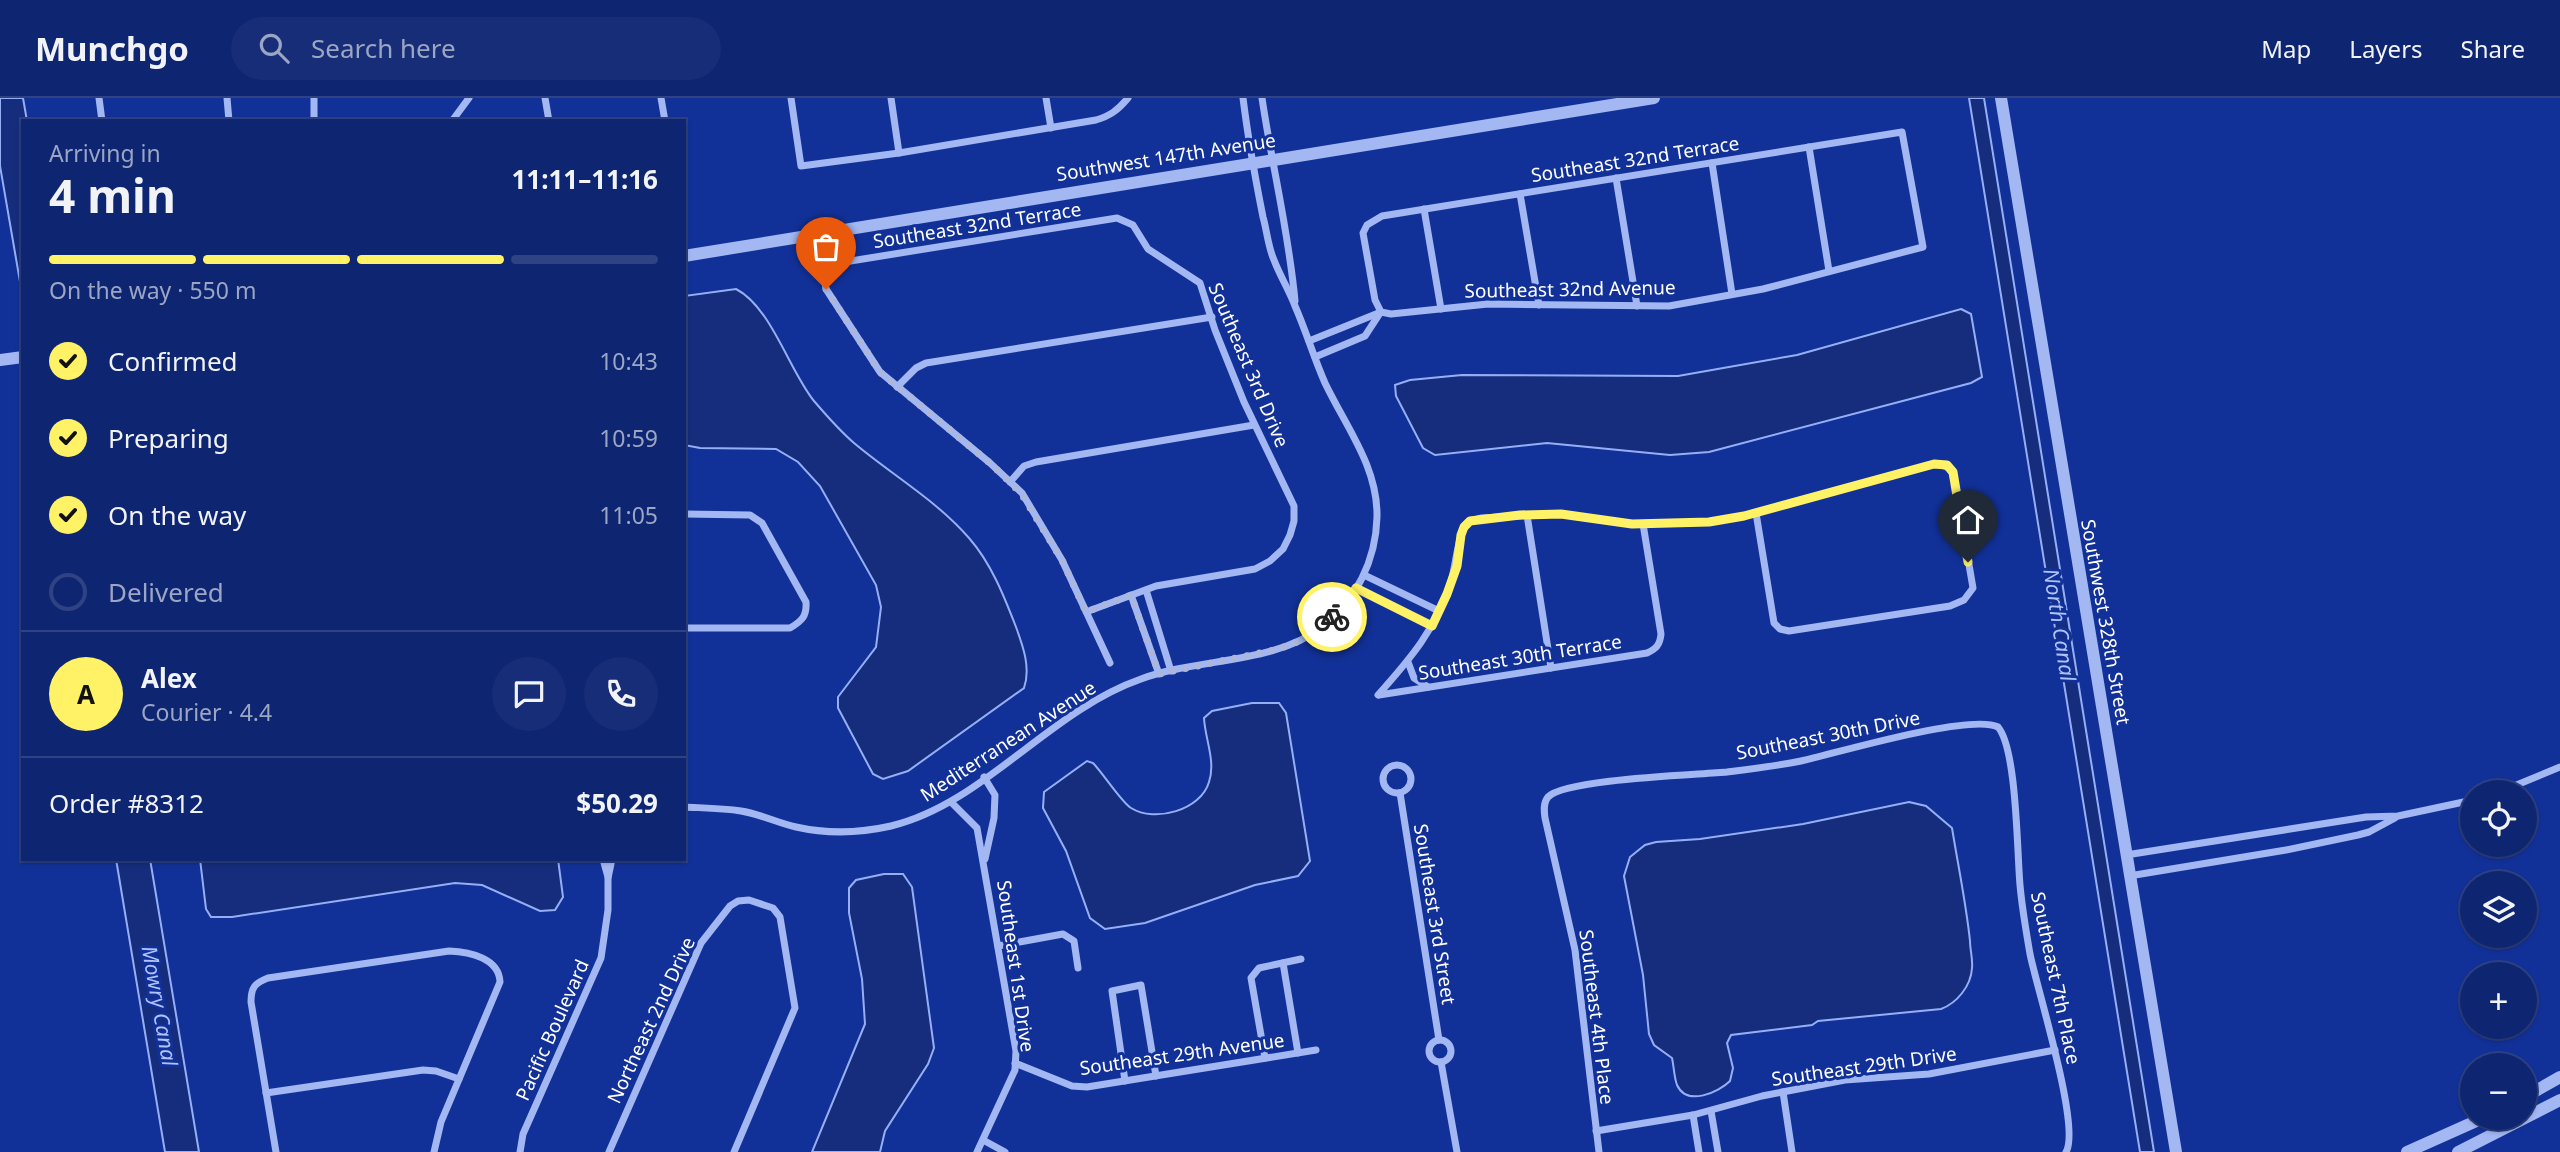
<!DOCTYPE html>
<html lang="en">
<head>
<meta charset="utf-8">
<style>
	:root { --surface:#0e2572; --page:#172d77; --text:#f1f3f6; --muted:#9ba5c4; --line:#2e4284; --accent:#fff266 }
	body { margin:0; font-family:"Noto Sans",sans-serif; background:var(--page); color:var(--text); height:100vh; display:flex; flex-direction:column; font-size:26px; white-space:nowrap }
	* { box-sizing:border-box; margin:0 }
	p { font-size:23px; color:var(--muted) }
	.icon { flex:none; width:38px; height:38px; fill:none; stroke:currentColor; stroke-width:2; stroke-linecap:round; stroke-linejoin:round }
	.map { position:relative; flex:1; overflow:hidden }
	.panel { position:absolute; left:21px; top:21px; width:665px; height:742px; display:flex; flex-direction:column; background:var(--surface); border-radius:0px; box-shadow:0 2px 5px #0004,0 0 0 2px var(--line) }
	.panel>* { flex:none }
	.controls { position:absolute; left:2460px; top:682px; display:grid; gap:14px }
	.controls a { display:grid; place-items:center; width:77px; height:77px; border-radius:50%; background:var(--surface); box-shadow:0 2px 5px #0004,0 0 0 2px var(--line); font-size:35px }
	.pin { position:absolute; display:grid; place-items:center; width:60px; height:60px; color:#fff; margin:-72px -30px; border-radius:50% 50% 50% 0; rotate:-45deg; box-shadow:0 0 7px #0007 }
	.pin .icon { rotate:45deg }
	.courier { position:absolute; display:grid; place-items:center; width:70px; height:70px; margin:-35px; border:5px solid #fff266; border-radius:50%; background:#fff; color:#222; box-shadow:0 2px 9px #0007 }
	.headline em { font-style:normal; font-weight:700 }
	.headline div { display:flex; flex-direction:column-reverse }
	.headline { display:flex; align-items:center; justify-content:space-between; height:119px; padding:0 28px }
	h1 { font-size:46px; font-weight:700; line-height:52px }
	.bar { display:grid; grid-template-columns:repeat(4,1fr); gap:10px 7px; align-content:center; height:84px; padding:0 28px }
	.bar i { height:9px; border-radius:5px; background:var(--line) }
	.bar .on { background:var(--accent) }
	.bar p { grid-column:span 4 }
	.line { display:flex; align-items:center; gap:18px; padding:0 28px; border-top:2px solid var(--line) }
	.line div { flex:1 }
	.round { display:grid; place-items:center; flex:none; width:74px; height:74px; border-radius:37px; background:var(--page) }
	ol { padding:0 28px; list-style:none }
	li { display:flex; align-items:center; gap:21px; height:77px }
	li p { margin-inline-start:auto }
	li .icon { padding:7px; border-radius:50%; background:var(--accent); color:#111; stroke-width:4 }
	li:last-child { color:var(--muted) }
	li i { width:38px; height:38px; border:4px solid var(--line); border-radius:50% }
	header { display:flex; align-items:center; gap:42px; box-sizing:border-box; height:98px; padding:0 35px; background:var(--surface); border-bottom:2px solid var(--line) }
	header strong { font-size:33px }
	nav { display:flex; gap:38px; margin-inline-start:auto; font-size:24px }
	.search { width:490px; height:63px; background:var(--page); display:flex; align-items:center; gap:18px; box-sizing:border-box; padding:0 24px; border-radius:38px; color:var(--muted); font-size:26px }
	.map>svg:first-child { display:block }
	.water { fill:#152d7c; stroke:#95aff7; stroke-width:2 }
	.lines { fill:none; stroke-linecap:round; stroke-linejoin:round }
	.minor { stroke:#a3b7f3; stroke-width:7 }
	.tertiary { stroke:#a3b7f3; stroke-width:12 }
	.done { stroke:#acb7db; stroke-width:7; stroke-dasharray:0 12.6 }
	.route { stroke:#fff266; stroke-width:9 }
	.labels { text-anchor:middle; stroke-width:6; stroke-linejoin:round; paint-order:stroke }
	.street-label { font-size:19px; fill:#fff; stroke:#123198 }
	.water-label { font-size:21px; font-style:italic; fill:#b0c3fa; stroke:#123198 }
</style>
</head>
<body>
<header>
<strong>Munchgo</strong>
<div class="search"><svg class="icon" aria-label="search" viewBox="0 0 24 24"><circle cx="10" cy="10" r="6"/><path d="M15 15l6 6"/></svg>Search here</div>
<nav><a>Map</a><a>Layers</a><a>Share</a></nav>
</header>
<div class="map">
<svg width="2560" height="1054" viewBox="0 0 2560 1054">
	<rect width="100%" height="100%" fill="#123198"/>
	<!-- water -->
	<g class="water">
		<path d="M0 0H23L27 23H23V201L0 68Z"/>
		<path d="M1969 0H1984L2154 1054H2140Z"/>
		<path d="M736 191C771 209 789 272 814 303 826 317 840 333 854 345 892 377 936 402 969 440 991 465 1004 498 1016 529 1023 548 1031 570 1024 590L908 673 883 681 873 676 838 610V599L876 549 881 509 876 487 820 388 798 364 776 351 700 350 684 347V198Z"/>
		<path d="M1961 211 1971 216 1982 279 1971 285 1709 354 1670 357 1547 345 1435 357 1423 350 1396 298 1395 287 1410 282 1462 277 1678 278 1797 257Z"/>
		<path d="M1252 605H1279L1286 615 1310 763 1298 778 1255 787 1145 825 1105 831 1090 820 1066 753 1043 710 1044 694 1087 663 1093 665C1102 674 1122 705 1131 710 1155 725 1201 712 1209 684 1216 663 1205 641 1204 620L1212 613Z"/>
		<path d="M1909 704 1926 708 1952 730C1958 767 1966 805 1970 843 1970 852 1973 861 1972 870 1971 888 1957 905 1941 911L1818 923 1812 927 1731 937 1727 945 1733 970 1730 983C1719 994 1687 1009 1677 987 1674 979 1674 969 1672 960L1654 947 1649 936 1643 877 1624 778 1630 759 1645 747 1656 744 1700 741 1803 726Z"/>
		<path d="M116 761H150L199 1054H165Z"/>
		<path d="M200 761H558L563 799 555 812 540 813 482 787 455 785 232 819H211L206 811Z"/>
		<path d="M884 776H903L912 789 934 950 928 966 885 1033 880 1054H812L865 926 862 881 849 815V790L856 782Z"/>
	</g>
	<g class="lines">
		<!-- minor -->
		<g class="minor">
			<path d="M99 0 102 23"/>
			<path d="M227 0 229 23"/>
			<path d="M314 0V23"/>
			<path d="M545 0 549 23"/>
			<path d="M661 0 665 23"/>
			<path d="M791 0 801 68 899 55 1096 22C1110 18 1118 12 1128 0"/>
			<path d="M891 0 899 55"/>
			<path d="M1046 0 1051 30"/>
			<path d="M1262 0C1272 68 1289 135 1295 203"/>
			<path d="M452 23 469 0"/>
			<path d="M1809 49 1829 173"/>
			<path d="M1712 65 1732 196"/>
			<path d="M1616 80 1637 208"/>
			<path d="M1520 96 1539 207"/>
			<path d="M1424 111 1441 211"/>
			<path d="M1309 243 1381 214 1391 216 1488 206 1669 208 1763 191 1923 149 1902 34 1382 118 1367 127 1363 135 1375 202 1381 214"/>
			<path d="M1315 259 1365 238 1380 215"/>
			<path d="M897 289 916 270 926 265 1212 219"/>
			<path d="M1010 384 1024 368 1036 364 1254 327"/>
			<path d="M684 416 750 417 762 425 806 504C807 518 802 523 790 530H684"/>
			<path d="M1527 417 1551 570"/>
			<path d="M1364 477 1439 513"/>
			<path d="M1356 490 1432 528"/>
			<path d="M1146 492 1171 573"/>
			<path d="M1131 497 1159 576"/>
			<path d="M1086 514 1156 488 1255 471 1270 463 1283 451 1290 437 1294 423V408L1244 304 1215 232 1200 185 1148 151 1133 127 1117 120 832 166 825 171 824 179 826 191 880 274 990 365 1022 395 1062 462 1110 565"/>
			<path d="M1408 564 1414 580 1428 589"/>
			<path d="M1378 597C1411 560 1436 531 1451 483 1456 469 1458 428 1471 423 1474 421 1478 421 1481 420L1561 416 1632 426 1709 424 1744 418 1934 366C1948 367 1952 370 1955 385L1973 490 1964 502 1950 508 1789 533 1780 531 1774 525 1756 415"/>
			<path d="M1379 597 1647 555C1656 551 1660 547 1661 536L1643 426"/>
			<circle cx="1397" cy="681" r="14"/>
			<path d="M984 679 995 697 994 720 985 761"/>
			<path d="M1400 695 1439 942"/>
			<path d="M2497 695 2560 669"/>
			<path d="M951 704 977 730 1016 953 1015 972 977 1054"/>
			<path d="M684 709C703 710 722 710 741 713 760 716 778 725 796 729 827 736 860 735 891 728 983 706 1049 613 1141 581 1197 560 1275 566 1322 529 1356 503 1376 462 1377 419 1378 369 1346 329 1325 285 1314 260 1306 233 1295 208 1289 192 1280 178 1274 162 1268 149 1267 133 1263 119 1255 79 1248 40 1243 0"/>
			<path d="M2126 757 2366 719 2398 718 2473 702"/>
			<path d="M603 761 608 779"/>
			<path d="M2129 778 2286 752 2358 737 2369 734 2395 720"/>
			<path d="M998 848 1063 836 1074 843 1078 870"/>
			<path d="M1283 865 1298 955"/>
			<circle cx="1440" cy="953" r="11"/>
			<path d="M1265 960 1251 880 1259 870 1301 861"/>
			<path d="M1441 964 1457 1054"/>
			<path d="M1015 965 1072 988 1087 989 1316 952"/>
			<path d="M1125 983 1112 893 1141 887 1156 978"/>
			<path d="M1783 994 1792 1054"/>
			<path d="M266 995 423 972 436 973 459 981"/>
			<path d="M1711 1013 1718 1054"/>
			<path d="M1693 1017 1699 1054"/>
			<path d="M1596 1033 1693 1017 1762 998 1845 982 1929 976 2055 952"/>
			<path d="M983 1042 1005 1054"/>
			<path d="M276 1054 251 904C251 889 255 885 268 880L449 853C470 854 499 860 500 884L441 1024 434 1054"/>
			<path d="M520 1054 523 1036 601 860 608 812V780L612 761"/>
			<path d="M609 1054 701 845 730 808 738 803 749 802 773 810 780 819 795 910 734 1054"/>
			<path d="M1599 1054 1575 852 1545 720C1544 713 1543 705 1548 699 1565 681 1696 677 1727 674 1751 671 1776 668 1801 663 1837 655 1970 615 1998 629 2017 651 2017 755 2020 787 2022 810 2026 833 2030 856 2037 891 2081 1029 2066 1054"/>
		</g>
		<!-- tertiary -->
		<g class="tertiary">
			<path d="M2001 0 2176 1054"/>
			<path d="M684 158 1654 0"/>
			<path d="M0 262 23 259"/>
			<path d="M2525 999 2560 979"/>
			<path d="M2407 1054 2483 1020"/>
			<path d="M2458 1054 2560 1002"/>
		</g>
	</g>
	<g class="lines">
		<!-- done -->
		<path class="done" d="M826 191 880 274 990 365 1021 395 1062 462 1086 514 1131 497 1159 576 1279 551 1302 542 1332 519"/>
		<!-- route -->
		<path class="route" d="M1332 519 1349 503 1356 490 1432 528 1447 496 1457 468 1461 437 1464 429 1470 423 1520 417 1561 416 1632 426 1709 424 1744 418 1934 366 1947 367 1953 374 1968 464"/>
	</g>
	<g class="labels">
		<!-- street labels -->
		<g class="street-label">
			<text transform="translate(1166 59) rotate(-9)" y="7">Southwest 147th Avenue</text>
			<text transform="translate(1635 61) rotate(-9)" y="7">Southeast 32nd Terrace</text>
			<text transform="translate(977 127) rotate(-9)" y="7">Southeast 32nd Terrace</text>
			<text transform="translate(1570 191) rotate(-1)" y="7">Southeast 32nd Avenue</text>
			<text transform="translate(1249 267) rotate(67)" y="7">Southeast 3rd Drive</text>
			<text transform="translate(2106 524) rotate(80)" y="7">Southwest 328th Street</text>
			<text transform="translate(1520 559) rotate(-9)" y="7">Southeast 30th Terrace</text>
			<text transform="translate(1828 637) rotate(-11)" y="7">Southeast 30th Drive</text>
			<text transform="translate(1008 643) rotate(-33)" y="7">Mediterranean Avenue</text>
			<text transform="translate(1435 816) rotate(81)" y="7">Southeast 3rd Street</text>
			<text transform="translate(1016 868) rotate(82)" y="7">Southeast 1st Drive</text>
			<text transform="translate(2056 880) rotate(78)" y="7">Southeast 7th Place</text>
			<text transform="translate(1597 919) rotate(83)" y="7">Southeast 4th Place</text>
			<text transform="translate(651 922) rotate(-65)" y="7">Northeast 2nd Drive</text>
			<text transform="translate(552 932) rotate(-66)" y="7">Pacific Boulevard</text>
			<text transform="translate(1182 956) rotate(-8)" y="7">Southeast 29th Avenue</text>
			<text transform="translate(1864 968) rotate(-8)" y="7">Southeast 29th Drive</text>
		</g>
		<!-- water labels -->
		<g class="water-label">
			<text transform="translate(2059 527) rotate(81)" y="7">North Canal</text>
			<text transform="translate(159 908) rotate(80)" y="7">Mowry Canal</text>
		</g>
	</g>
</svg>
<div class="controls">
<a><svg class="icon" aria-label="locate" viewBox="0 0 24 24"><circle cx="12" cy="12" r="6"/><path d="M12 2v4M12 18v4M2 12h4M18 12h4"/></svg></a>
<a><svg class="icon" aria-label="layers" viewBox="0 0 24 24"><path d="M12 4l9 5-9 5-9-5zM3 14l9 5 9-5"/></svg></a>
<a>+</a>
<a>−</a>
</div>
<div class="pin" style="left:826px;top:191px;background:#ea580c"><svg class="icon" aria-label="bag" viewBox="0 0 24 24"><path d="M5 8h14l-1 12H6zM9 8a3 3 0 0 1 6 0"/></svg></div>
<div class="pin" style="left:1968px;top:464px;background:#1f2937"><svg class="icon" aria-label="home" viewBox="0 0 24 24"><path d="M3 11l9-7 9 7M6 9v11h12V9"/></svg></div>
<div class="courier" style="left:1332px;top:519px"><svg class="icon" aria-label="bike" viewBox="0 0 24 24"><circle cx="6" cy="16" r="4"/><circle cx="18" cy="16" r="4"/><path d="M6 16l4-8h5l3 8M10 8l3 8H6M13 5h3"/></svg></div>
<section class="panel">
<div class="headline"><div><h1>4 min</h1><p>Arriving in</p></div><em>11:11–11:16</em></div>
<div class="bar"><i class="on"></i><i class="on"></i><i class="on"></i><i></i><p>On the way · 550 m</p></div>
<ol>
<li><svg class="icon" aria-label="check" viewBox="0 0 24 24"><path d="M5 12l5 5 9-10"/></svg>Confirmed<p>10:43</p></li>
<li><svg class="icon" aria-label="check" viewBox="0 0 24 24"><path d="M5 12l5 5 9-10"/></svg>Preparing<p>10:59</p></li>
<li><svg class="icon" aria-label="check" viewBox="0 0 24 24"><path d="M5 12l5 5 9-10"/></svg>On the way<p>11:05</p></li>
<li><i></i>Delivered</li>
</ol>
<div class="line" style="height:126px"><b class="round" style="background:var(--accent);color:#111">A</b><div><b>Alex</b><p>Courier · 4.4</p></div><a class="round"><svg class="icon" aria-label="chat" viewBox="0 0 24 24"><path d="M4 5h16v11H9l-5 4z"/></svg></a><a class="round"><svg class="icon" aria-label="phone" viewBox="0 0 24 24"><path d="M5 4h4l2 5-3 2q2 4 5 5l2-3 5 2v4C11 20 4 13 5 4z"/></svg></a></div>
<div class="line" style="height:91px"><div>Order #8312</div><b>$50.29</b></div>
</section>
</div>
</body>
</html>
